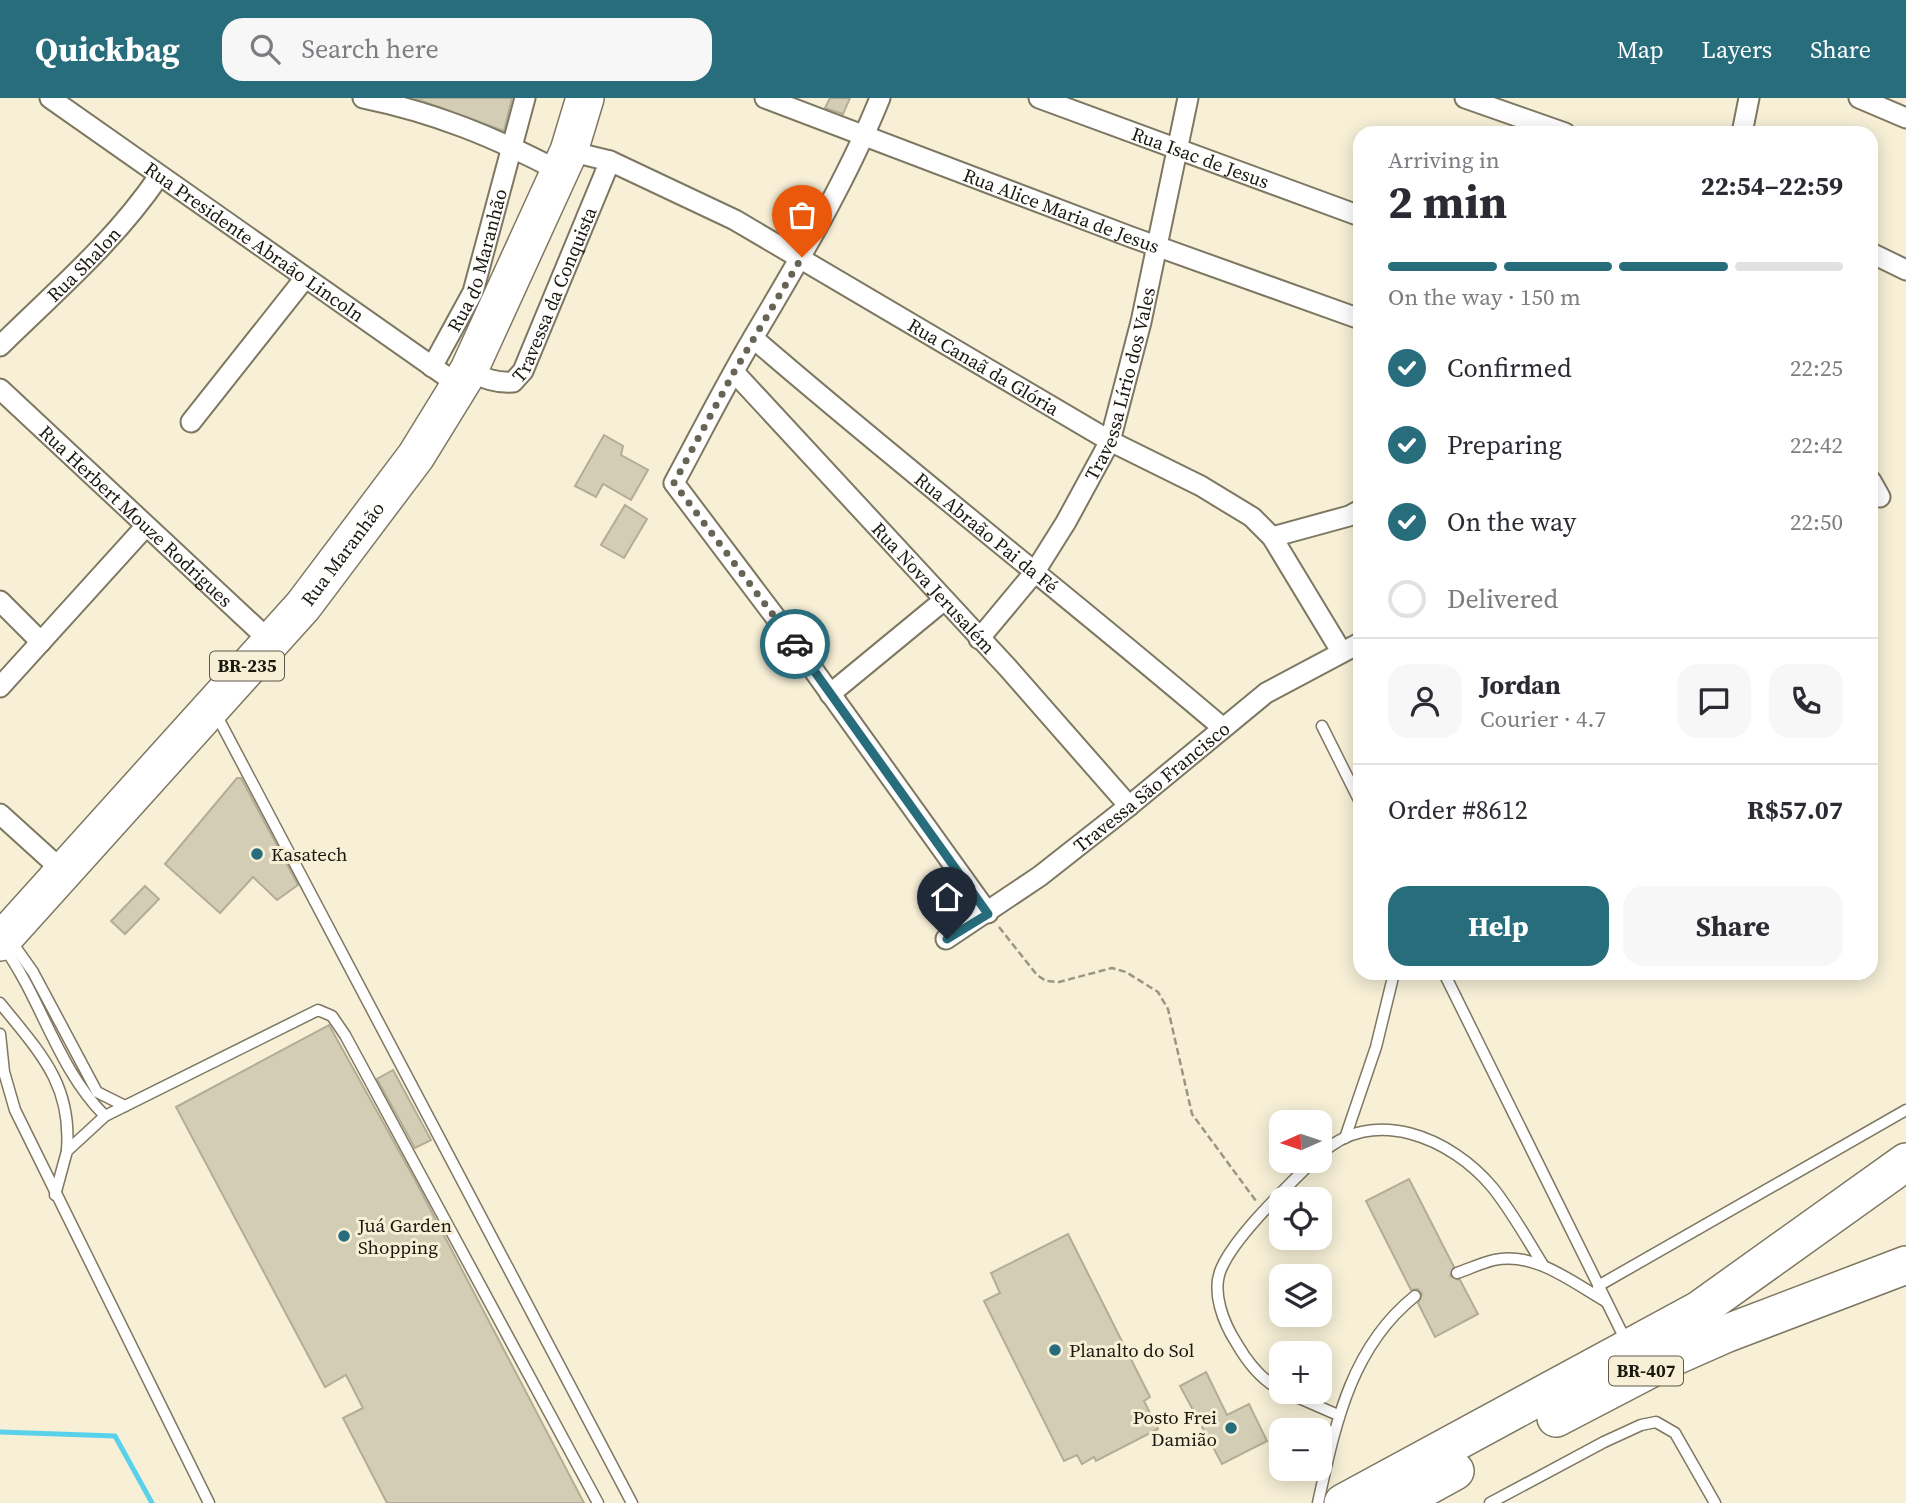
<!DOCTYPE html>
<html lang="en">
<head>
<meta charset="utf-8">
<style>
	:root { --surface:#fff; --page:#f7f7f7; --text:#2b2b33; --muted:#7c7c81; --line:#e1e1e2; --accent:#286d7c }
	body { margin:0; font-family:"Source Serif 4",serif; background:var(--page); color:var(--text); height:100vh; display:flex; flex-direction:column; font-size:26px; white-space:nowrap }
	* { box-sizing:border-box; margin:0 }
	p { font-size:23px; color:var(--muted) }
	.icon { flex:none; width:38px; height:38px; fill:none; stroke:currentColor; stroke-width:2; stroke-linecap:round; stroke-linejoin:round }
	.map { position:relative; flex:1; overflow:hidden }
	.sheet { position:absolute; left:1353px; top:28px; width:525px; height:854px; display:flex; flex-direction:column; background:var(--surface); border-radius:21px; box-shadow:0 4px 18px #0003 }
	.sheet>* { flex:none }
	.needle { width:46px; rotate:267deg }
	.buttons { position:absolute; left:1269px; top:1012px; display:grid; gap:14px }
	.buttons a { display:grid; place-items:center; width:63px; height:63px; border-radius:14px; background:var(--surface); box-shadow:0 4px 18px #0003; font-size:35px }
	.pin { position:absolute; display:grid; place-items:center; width:60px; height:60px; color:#fff; margin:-72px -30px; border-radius:50% 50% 50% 0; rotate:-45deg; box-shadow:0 0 7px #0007 }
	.pin .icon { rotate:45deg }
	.courier { position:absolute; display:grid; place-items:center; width:70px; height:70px; margin:-35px; border:5px solid #286d7c; border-radius:50%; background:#fff; color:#222; box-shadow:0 2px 9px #0007 }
	.overview em { font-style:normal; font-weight:700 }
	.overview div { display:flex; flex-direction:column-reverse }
	.overview { display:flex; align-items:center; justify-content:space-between; height:119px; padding:0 35px }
	h1 { font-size:46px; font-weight:700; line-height:52px }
	.bar { display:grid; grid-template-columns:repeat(4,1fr); gap:10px 7px; align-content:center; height:84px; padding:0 35px }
	.bar i { height:9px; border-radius:5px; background:var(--line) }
	.bar .active { background:var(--accent) }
	.bar p { grid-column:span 4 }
	.line { display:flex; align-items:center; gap:18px; padding:0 35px; border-top:2px solid var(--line) }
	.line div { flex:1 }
	.round { display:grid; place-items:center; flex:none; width:74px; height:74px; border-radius:21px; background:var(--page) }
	ol { padding:0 35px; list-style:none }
	li { display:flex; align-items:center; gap:21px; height:77px }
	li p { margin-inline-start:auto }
	li .icon { padding:7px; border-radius:50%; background:var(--accent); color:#fff; stroke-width:4 }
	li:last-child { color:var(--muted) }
	li i { width:38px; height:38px; border:4px solid var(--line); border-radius:50% }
	.button { display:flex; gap:14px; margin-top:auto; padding:14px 35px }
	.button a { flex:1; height:80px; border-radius:21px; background:var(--accent); color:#fff; font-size:28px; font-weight:700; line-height:80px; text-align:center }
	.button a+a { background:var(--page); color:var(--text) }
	header { display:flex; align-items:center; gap:42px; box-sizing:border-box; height:98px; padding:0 35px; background:var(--accent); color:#fff }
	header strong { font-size:33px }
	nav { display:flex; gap:38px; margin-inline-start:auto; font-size:24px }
	.search { width:490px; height:63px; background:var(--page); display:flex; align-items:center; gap:18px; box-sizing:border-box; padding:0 24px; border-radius:21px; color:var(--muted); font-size:26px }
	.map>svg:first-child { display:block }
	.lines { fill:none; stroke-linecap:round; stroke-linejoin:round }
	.stream { stroke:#5ad1eb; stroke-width:5 }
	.building { fill:#d4cdb5; stroke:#b3ad95; stroke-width:2 }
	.lane-casing { stroke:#7e7761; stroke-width:13 }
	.street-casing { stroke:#7e7761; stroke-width:23 }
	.highway-casing { stroke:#7e7761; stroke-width:40 }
	.path { stroke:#9b9684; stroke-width:2.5; stroke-dasharray:7 3.5; stroke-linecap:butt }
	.lane { stroke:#fff; stroke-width:10 }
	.street { stroke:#fff; stroke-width:19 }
	.highway { stroke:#fff; stroke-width:37 }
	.done { stroke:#676455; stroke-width:7; stroke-dasharray:0 12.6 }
	.route { stroke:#286d7c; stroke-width:9 }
	.poi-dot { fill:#286d7c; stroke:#f7f0d7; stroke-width:2.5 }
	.labels { text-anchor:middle; stroke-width:6; stroke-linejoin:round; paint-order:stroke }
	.shield { fill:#f7f0d7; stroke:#5c594b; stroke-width:2 }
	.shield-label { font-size:18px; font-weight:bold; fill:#1a180f }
	.street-label { font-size:19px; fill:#1a180f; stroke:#f7f0d7 }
	.poi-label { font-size:19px; fill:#1a180f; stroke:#f7f0d7; text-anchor:start }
</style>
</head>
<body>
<header>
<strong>Quickbag</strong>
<div class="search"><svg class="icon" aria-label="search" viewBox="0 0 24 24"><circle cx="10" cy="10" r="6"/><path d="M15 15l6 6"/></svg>Search here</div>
<nav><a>Map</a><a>Layers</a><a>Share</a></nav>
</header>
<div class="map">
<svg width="1906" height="1405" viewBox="0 0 1906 1405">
	<rect width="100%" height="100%" fill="#f7f0d7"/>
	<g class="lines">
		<!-- stream -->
		<path class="stream" d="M0 1334 115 1338 152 1405"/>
	</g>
	<!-- building -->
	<g class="building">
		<path d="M414 0H512L504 33Z"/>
		<path d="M830 0H850L843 16 825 10Z"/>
		<path d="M604 337 623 348 621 357 648 372 631 402 603 386 596 399 575 388Z"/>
		<path d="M625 407 647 421 624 460 601 447Z"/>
		<path d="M237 680H241L298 787 277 802 253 779 220 815 165 766Z"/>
		<path d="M145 788 159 801 125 836 111 823Z"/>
		<path d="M329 927 414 1080 584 1405H387L343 1320 363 1310 346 1277 325 1289 176 1009Z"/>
		<path d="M393 972 431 1042 415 1050 377 981Z"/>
		<path d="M1409 1081 1454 1169 1450 1178 1460 1182 1478 1216 1435 1239 1418 1205 1422 1196 1418 1191 1411 1192 1366 1103Z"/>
		<path d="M1068 1136 1150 1299 1144 1303 1158 1331 1096 1363 1094 1359 1082 1366 1077 1357 1064 1363 984 1203 1000 1195 991 1175Z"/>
		<path d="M1206 1274 1227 1317 1249 1306 1267 1343 1222 1366 1180 1288Z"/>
	</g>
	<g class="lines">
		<defs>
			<g id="lane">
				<path d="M216 616 632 1405"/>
				<path d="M1322 628 1360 704"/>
				<path d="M11 843 33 874 97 994 125 1008"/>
				<path d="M3 848C42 902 57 970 105 1018"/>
				<path d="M1444 875 1627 1245"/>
				<path d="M0 905C39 954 72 985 67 1052"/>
				<path d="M0 936 4 974 15 1012 209 1405"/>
				<path d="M1345 1040 1376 949 1394 875"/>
				<path d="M1320 1057C1372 1006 1452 1040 1493 1090 1512 1114 1527 1141 1543 1167"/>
				<path d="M55 1097 67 1053 105 1018 318 912 332 918 345 937 598 1405"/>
				<path d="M1457 1175C1469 1171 1481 1165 1494 1162 1534 1153 1572 1184 1605 1203"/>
				<path d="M1598 1188 1906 1012"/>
				<path d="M1281 1292C1261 1282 1248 1265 1237 1246 1224 1226 1210 1193 1222 1169 1237 1136 1288 1088 1314 1062"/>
				<path d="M1283 1293 1338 1317"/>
				<path d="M1318 1405C1335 1328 1350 1250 1415 1198"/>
				<path d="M1490 1405 1604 1344 1641 1327 1656 1324 1675 1335 1715 1405"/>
			</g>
			<g id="street">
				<path id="s1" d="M50 0 460 288"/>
				<path d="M363 0C436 15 494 39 559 73"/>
				<path id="s2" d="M765 0 1131 139 1360 221"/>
				<path d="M880 0C846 84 799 162 753 240 725 287 700 337 674 385L779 524 988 815"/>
				<path id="s3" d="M1039 0 1360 118"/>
				<path d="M1465 0 1565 35"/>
				<path d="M1859 0 1906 20"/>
				<path d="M1742 35 1749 0"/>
				<path id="s4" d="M569 53 610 63 735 122 1110 343 1201 388 1252 419 1272 439 1341 553"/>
				<path d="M1871 155 1906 172"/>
				<path id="s5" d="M753 240C907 373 1068 498 1223 630"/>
				<path id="s6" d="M0 248C56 193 115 143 159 78"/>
				<path id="s7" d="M432 269 473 194 525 0"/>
				<path id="s8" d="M469 272C484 281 496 285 513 284L523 273 610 63"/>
				<path id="s9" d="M734 274 1008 570 1129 708"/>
				<path id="s10" d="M0 291 270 543"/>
				<path d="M191 324 305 180"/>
				<path d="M1871 383 1880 399"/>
				<path d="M1272 439 1349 418 1360 412"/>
				<path d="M0 503 41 544"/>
				<path id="s11" d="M979 541 1034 475 1066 424 1110 343 1141 224 1188 0"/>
				<path d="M0 589 146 428"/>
				<path d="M830 596 943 503"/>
				<path d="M0 716 64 774"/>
				<path id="s12" d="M946 841 1040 778 1129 708 1266 595 1360 545"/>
			</g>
			<g id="highway">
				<path id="s13" d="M0 844 303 508 416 358 469 272 569 53 585 0"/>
				<path d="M1556 1320 1673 1259 1725 1236 1906 1167"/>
				<path d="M1343 1405 1699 1212 1906 1064"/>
				<path d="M1397 1405 1455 1373"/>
			</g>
		</defs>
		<!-- lane casing -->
		<use href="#lane" class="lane-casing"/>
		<!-- street casing -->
		<use href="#street" class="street-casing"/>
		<!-- highway casing -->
		<use href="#highway" class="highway-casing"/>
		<!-- path -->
		<path class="path" d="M999 829 1037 877 1046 883 1059 884 1112 870 1126 874 1158 894 1168 911 1192 1016 1256 1103"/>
		<!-- lane -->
		<use href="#lane" class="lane"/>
		<!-- street -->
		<use href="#street" class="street"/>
		<!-- highway -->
		<use href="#highway" class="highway"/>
	</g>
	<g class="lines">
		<!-- done -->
		<path class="done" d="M795 546 674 385 734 274 802 159"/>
		<!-- route -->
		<path class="route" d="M795 546 988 816 947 841"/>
	</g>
	<!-- markers -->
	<g class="poi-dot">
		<circle cx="257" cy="756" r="7"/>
		<circle cx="344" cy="1138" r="7"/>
		<circle cx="1055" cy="1252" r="7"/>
		<circle cx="1231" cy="1330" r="7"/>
	</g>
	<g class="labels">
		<!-- shield labels -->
		<g class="shield">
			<rect x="210" y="553.5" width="74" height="29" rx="5"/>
			<rect x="1609" y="1258.5" width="74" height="29" rx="5"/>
		</g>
		<g class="shield-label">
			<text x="247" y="574">BR-235</text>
			<text x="1646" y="1279">BR-407</text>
		</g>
		<!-- street labels -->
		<g class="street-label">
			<text dy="7" stroke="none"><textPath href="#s3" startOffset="172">Rua Isac de Jesus</textPath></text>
			<text dy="7" stroke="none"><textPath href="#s2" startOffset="317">Rua Alice Maria de Jesus</textPath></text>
			<text dy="7" stroke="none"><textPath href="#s1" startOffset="250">Rua Presidente Abraão Lincoln</textPath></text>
			<text dy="7" stroke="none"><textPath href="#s7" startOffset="117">Rua do Maranhão</textPath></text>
			<text dy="7" stroke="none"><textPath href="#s6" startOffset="117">Rua Shalon</textPath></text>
			<text dy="7" stroke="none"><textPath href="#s8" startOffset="144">Travessa da Conquista</textPath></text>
			<text dy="7" stroke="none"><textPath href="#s4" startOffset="469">Rua Canaã da Glória</textPath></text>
			<text dy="7" stroke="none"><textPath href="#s11" startOffset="296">Travessa Lírio dos Vales</textPath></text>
			<text dy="7" stroke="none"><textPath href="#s10" startOffset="186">Rua Herbert Mouze Rodrigues</textPath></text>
			<text dy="7" stroke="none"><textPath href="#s5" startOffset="304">Rua Abraão Pai da Fé</textPath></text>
			<text dy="7" stroke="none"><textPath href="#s13" startOffset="518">Rua Maranhão</textPath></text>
			<text dy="7" stroke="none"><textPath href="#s9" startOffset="294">Rua Nova Jerusalém</textPath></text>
			<text dy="7" stroke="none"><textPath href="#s12" startOffset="256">Travessa São Francisco</textPath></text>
		</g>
		<!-- poi labels -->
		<g class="poi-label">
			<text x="271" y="763">Kasatech</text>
			<text x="358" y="1134">Juá Garden<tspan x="358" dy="22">Shopping</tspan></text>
			<text x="1069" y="1259">Planalto do Sol</text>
			<text x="1217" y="1326" text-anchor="end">Posto Frei<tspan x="1217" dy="22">Damião</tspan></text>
		</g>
	</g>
</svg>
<div class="buttons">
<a><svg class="needle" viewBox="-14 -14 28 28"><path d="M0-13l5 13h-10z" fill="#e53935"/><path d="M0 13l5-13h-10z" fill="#7c7c81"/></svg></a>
<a><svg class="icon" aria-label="locate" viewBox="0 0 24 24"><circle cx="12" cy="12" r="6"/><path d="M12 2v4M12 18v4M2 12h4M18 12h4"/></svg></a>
<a><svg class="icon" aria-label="layers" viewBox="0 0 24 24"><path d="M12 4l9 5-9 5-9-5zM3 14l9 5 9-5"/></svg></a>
<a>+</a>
<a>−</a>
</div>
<div class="pin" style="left:802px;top:159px;background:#ea580c"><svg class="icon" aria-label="bag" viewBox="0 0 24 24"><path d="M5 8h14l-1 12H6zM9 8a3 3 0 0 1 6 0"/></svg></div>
<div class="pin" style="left:947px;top:841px;background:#1f2937"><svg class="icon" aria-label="home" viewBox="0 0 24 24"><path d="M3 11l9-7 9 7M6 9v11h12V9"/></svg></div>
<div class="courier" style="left:795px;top:546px"><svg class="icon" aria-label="car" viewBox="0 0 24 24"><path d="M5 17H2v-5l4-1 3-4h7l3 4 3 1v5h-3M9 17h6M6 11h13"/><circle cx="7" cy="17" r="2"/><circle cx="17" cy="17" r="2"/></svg></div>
<section class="sheet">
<div class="overview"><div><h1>2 min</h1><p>Arriving in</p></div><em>22:54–22:59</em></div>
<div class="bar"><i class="active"></i><i class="active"></i><i class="active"></i><i></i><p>On the way · 150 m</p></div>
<ol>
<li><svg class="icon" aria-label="check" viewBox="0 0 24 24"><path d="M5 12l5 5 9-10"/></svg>Confirmed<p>22:25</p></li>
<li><svg class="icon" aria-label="check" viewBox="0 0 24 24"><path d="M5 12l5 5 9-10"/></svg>Preparing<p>22:42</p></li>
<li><svg class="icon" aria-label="check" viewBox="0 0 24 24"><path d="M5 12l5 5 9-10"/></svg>On the way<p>22:50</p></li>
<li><i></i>Delivered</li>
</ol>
<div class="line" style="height:126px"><a class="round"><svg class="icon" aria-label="person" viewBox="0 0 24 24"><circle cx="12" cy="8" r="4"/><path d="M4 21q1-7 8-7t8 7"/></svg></a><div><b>Jordan</b><p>Courier · 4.7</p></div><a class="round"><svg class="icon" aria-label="chat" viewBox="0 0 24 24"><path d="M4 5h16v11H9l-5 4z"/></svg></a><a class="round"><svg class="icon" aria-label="phone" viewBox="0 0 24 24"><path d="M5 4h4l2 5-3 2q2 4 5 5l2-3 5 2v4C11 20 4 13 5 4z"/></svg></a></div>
<div class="line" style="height:91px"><div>Order #8612</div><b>R$57.07</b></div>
<div class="button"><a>Help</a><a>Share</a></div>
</section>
</div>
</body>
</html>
